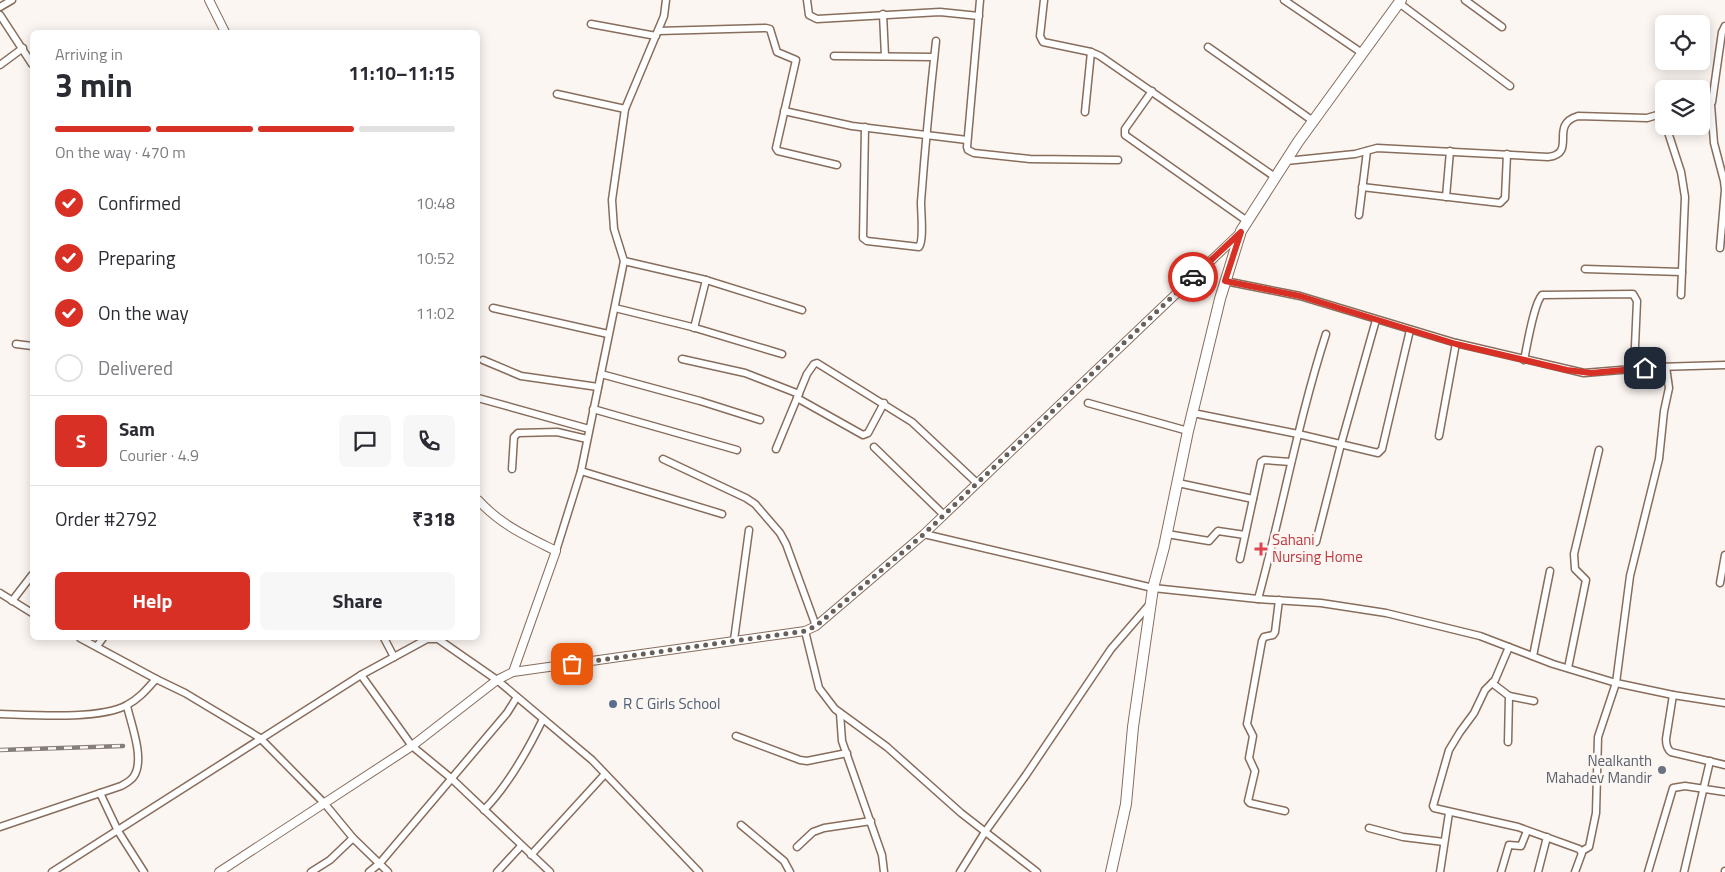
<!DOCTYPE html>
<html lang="en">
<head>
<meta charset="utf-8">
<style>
	:root { --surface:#fff; --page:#f7f7f7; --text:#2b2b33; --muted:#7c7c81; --line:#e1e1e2; --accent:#d93025 }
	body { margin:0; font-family:"Titillium Web",sans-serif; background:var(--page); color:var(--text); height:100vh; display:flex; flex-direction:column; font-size:19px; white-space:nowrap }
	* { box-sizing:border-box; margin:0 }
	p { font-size:16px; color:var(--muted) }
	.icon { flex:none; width:28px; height:28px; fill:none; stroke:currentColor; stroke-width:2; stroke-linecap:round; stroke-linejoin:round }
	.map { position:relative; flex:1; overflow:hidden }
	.side { position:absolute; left:30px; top:30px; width:450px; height:610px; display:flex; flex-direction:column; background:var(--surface); border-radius:8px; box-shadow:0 2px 12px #0003 }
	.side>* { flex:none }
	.tools { position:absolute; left:1655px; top:15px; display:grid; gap:10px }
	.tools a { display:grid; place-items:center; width:55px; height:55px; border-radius:8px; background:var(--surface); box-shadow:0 2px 12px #0003; font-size:25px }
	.pin { position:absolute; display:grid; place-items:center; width:42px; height:42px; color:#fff; margin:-21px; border-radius:10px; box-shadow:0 2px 8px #0006 }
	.courier { position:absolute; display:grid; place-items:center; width:50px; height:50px; margin:-25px; border:4px solid #d93025; border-radius:50%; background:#fff; color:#222; box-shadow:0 1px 6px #0007 }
	.summary em { font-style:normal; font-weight:700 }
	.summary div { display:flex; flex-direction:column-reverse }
	.summary { display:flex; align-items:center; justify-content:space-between; height:85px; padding:0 25px }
	h1 { font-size:32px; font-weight:700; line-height:38px }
	.bar { display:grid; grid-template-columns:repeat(4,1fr); gap:8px 5px; align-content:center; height:60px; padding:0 25px }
	.bar i { height:6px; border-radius:4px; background:var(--line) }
	.bar .on { background:var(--accent) }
	.bar p { grid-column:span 4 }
	.line { display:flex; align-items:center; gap:12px; padding:0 25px; border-top:1px solid var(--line) }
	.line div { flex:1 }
	.round { display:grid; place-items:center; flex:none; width:52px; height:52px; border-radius:8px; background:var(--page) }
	ol { padding:0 25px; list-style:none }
	li { display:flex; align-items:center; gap:15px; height:55px }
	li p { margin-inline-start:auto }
	li .icon { padding:5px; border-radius:50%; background:var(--accent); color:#fff; stroke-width:4 }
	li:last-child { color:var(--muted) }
	li i { width:28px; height:28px; border:2px solid var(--line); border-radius:50% }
	.primary-button { display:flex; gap:10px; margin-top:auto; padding:10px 25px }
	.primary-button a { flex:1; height:58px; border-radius:8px; background:var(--accent); color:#fff; font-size:20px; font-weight:700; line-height:58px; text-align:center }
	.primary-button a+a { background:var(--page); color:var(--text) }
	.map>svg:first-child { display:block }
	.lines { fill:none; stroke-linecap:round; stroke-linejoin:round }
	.minor-casing { stroke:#876d5c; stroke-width:9 }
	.tertiary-casing { stroke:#876d5c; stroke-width:10 }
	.primary-casing { stroke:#876d5c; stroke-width:12 }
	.minor { stroke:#fff; stroke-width:6 }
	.tertiary { stroke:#fff; stroke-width:8 }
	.primary { stroke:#fff; stroke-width:10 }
	.rail-casing { stroke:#857d78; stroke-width:4.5 }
	.rail { stroke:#fcf6f2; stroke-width:2.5; stroke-dasharray:8; stroke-linecap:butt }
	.done { stroke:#675f59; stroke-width:5; stroke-dasharray:0 9 }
	.route { stroke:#d93025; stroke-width:6 }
	.health-dot { fill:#e0444e; stroke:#fcf6f2; stroke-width:2 }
	.service-dot { fill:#5c6f8a; stroke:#fcf6f2; stroke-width:2 }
	.worship-dot { fill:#6b7280; stroke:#fcf6f2; stroke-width:2 }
	.labels { text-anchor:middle; stroke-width:5; stroke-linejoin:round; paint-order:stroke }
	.health-label { font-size:15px; fill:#be3a42; stroke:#fcf6f2; text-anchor:start }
	.service-label { font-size:15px; fill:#4e5e75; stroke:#fcf6f2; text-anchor:start }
	.worship-label { font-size:15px; fill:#5b616d; stroke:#fcf6f2; text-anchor:end }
</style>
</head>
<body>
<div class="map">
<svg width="1725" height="872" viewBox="0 0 1725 872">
	<rect width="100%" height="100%" fill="#fcf6f2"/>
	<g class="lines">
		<defs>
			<g id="minor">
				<path d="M807 0 809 15 817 19 940 12 979 16"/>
				<path d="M980 0 967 147 968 150 974 153 1030 159 1118 160"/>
				<path d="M1044 0 1040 36 1043 42 1091 52 1100 56 1275 177"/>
				<path d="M1284 0 1362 53"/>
				<path d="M1465 0 1502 27"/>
				<path d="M1399 3 1510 86"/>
				<path d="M0 7 12 0"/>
				<path d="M883 14 885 56"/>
				<path d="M0 15 32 64"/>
				<path d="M591 24 656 36"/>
				<path d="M658 31 766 28 770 29 777 52 796 60 776 148 778 151 837 165"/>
				<path d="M1208 47 1313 121"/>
				<path d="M834 56 934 57"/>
				<path d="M0 65 23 48"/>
				<path d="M1152 91 1125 129V135L1247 221"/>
				<path d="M557 94 625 109"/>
				<path d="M1711 105 1714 143 1724 181 1725 190 1720 248"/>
				<path d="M1701 107 1709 106 1712 102 1722 32 1725 26"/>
				<path d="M784 111 852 126 967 140"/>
				<path d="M1085 112 1091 52"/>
				<path d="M1666 126 1681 172 1685 197 1681 295"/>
				<path d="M865 127 863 238 867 241 919 247C924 240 921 213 921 202 925 148 930 95 936 41"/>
				<path d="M1286 161 1355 154 1377 148 1548 157C1578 153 1548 125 1578 116L1647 118 1664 113"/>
				<path d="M1362 187 1500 203 1505 198 1507 154"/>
				<path d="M1446 197 1450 151"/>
				<path d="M1359 215 1367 151"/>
				<path d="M624 261 706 280 802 310"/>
				<path d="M1585 269 1682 272"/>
				<path d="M1225 281 1300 296 1456 343 1584 373 1657 367 1725 365"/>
				<path d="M493 308 608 334"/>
				<path d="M615 308 692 327 782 354"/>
				<path d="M694 328 706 280"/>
				<path d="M16 344 32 346"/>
				<path d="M682 359 745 373 799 394"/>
				<path d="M483 360 521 376 598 387"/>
				<path d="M1524 360C1527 346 1534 303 1542 295L1633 294 1637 301 1634 369"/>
				<path d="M601 374 700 401 760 420"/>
				<path d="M478 398 589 429"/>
				<path d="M797 398 863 435 868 433 884 403"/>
				<path d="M1088 403 1188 431"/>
				<path d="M593 409 737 450"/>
				<path d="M1193 413 1298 434 1378 453 1382 449 1410 330"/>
				<path d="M1439 436 1456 343"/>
				<path d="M874 447 944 515"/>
				<path d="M776 449 807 374 814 364 817 363 912 422 977 483"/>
				<path d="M663 459 746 498 755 504 780 533 786 544 816 626"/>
				<path d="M512 469 514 437 518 433 557 432 587 439"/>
				<path d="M581 471 722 514"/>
				<path d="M1178 483 1253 499"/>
				<path d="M924 534 1153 588 1258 599 1321 603 1386 613 1480 636 1553 664 1616 683 1673 695 1725 703"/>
				<path d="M1167 534 1209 541 1218 531 1245 535"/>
				<path d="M1316 542 1341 444 1376 320"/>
				<path d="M556 551 581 471 624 261 614 229 612 200 625 109 664 16 666 0"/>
				<path d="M1240 559 1261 462 1264 460 1291 462"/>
				<path d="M1720 583 1725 555"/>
				<path d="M0 593 32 613"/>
				<path d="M1258 599C1282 511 1298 421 1326 334"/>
				<path d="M1279 600 1275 632 1273 635 1264 637 1262 641 1247 724 1253 736 1249 758 1255 771 1248 801 1250 803 1285 811"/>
				<path d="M12 601 32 575"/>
				<path d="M805 631 819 688 835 709 887 747 961 813 1037 872"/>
				<path d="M80 638 156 679 185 693 260 738 325 804 353 838 388 872"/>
				<path d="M384 638 394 657"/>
				<path d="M734 640 749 530"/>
				<path d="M97 646 103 638"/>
				<path d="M1509 647 1495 680 1485 690 1474 713 1460 732 1449 750 1433 806 1434 808 1518 827 1579 849 1582 853 1575 872"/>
				<path d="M1533 656 1550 571"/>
				<path d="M1568 668 1586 580 1575 569 1574 554 1599 450"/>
				<path d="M361 675 412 746 452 779 550 872"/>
				<path d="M1492 683 1509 696 1534 701"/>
				<path d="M1673 695 1666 739C1666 745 1667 749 1671 752L1725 765"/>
				<path d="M840 713 842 741 882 855 884 872"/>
				<path d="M0 714C33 715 100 720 127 705 139 699 147 689 156 679"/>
				<path d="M736 736 800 760 807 761 847 753"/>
				<path d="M1508 742 1509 696"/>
				<path d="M100 793 118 831 144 872"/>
				<path d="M484 810C509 784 527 752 543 719"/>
				<path d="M741 825 784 861 790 872"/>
				<path d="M0 827 121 786C126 783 131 781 134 776 145 759 131 724 127 706"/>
				<path d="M1369 828 1403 837 1444 842"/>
				<path d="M797 847 813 832 824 828 871 821"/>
				<path d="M1582 851 1589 847 1596 813 1598 737 1616 683 1630 576 1659 459 1664 411 1669 388 1666 367"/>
				<path d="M531 855 605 774"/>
				<path d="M52 872 361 675 427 639H438L497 680 592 760 699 872"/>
				<path d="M311 872 330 860 353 838"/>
				<path d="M369 872 380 863 507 713 517 697"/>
				<path d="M497 872 521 846"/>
				<path d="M960 872 985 832 1026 775 1111 649 1149 605"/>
				<path d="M1440 872 1449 813"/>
				<path d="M1501 872 1509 845 1521 846 1527 831"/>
				<path d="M1538 872 1547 837"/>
				<path d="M1648 872 1673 788 1685 786 1725 792"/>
				<path d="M1684 872 1710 761"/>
				<path d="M1725 872V871"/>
			</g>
			<g id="tertiary">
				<path d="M209 0 225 32"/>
				<path d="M478 500C501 525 526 536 556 551L513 672"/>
				<path d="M219 872 412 746 497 680 513 672 805 631 816 626 924 534 1240 233"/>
			</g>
			<path id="primary" d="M1111 872 1126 804 1133 727 1153 588 1164 547 1188 431 1220 299 1241 231 1298 142 1401 0"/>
		</defs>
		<!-- minor casing -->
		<use href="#minor" class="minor-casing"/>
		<!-- tertiary casing -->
		<use href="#tertiary" class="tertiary-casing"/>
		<!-- primary casing -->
		<use href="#primary" class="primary-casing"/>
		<!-- minor -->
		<use href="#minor" class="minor"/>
		<!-- tertiary -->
		<use href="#tertiary" class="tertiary"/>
		<!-- primary -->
		<use href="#primary" class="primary"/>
		<defs>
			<path id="rail" d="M0 750 123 746"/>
		</defs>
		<!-- rail casing -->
		<use href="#rail" class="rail-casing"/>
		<!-- rail -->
		<use href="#rail" class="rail"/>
	</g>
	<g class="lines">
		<!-- done -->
		<path class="done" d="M572 664 805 631 816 626 924 534 1193 277"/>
		<!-- route -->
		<path class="route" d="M1193 277 1241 232 1225 281 1300 296 1456 344 1567 370 1591 373 1645 368"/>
	</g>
	<!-- markers -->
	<path class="health-dot" d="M1258.5 541.5h5v5h5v5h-5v5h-5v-5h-5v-5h5z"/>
	<circle class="service-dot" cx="613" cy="704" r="5"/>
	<circle class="worship-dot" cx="1662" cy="770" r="5"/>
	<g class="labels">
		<!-- health labels -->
		<g class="health-label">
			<text x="1272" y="545">Sahani<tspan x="1272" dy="17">Nursing Home</tspan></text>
		</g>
		<!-- service labels -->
		<g class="service-label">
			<text x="623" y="709">R C Girls School</text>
		</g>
		<!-- worship labels -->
		<g class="worship-label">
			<text x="1652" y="766">Nealkanth<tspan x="1652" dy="17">Mahadev Mandir</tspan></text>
		</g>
	</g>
</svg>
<div class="tools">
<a><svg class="icon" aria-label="locate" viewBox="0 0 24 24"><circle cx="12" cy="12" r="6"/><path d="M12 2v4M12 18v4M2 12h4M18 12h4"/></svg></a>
<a><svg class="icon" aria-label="layers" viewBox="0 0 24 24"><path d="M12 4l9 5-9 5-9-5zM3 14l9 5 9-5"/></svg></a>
</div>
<div class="pin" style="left:572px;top:664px;background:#ea580c"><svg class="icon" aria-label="bag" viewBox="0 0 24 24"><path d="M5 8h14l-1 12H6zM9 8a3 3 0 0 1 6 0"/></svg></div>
<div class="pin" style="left:1645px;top:368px;background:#1f2937"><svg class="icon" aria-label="home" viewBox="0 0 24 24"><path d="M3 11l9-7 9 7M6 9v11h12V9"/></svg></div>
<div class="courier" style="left:1193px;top:277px"><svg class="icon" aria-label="car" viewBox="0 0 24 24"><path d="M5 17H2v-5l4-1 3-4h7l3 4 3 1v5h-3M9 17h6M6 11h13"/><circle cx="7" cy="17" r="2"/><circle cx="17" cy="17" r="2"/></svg></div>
<section class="side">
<div class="summary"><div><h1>3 min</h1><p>Arriving in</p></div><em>11:10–11:15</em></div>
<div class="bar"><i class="on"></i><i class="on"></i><i class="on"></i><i></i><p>On the way · 470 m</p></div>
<ol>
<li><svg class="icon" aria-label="check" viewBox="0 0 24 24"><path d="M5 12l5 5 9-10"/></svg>Confirmed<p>10:48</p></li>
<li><svg class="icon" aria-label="check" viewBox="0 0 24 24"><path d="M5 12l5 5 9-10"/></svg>Preparing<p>10:52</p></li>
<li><svg class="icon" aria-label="check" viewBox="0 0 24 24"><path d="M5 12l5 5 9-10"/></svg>On the way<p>11:02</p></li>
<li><i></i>Delivered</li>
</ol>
<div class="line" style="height:90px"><b class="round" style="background:var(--accent);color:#fff">S</b><div><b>Sam</b><p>Courier · 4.9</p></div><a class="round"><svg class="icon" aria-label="chat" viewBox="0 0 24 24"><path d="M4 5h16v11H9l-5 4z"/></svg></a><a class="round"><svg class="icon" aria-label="phone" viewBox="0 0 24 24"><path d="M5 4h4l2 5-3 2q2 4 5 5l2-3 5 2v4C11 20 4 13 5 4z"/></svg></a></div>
<div class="line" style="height:65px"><div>Order #2792</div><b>₹318</b></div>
<div class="primary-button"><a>Help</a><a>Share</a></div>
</section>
</div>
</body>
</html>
